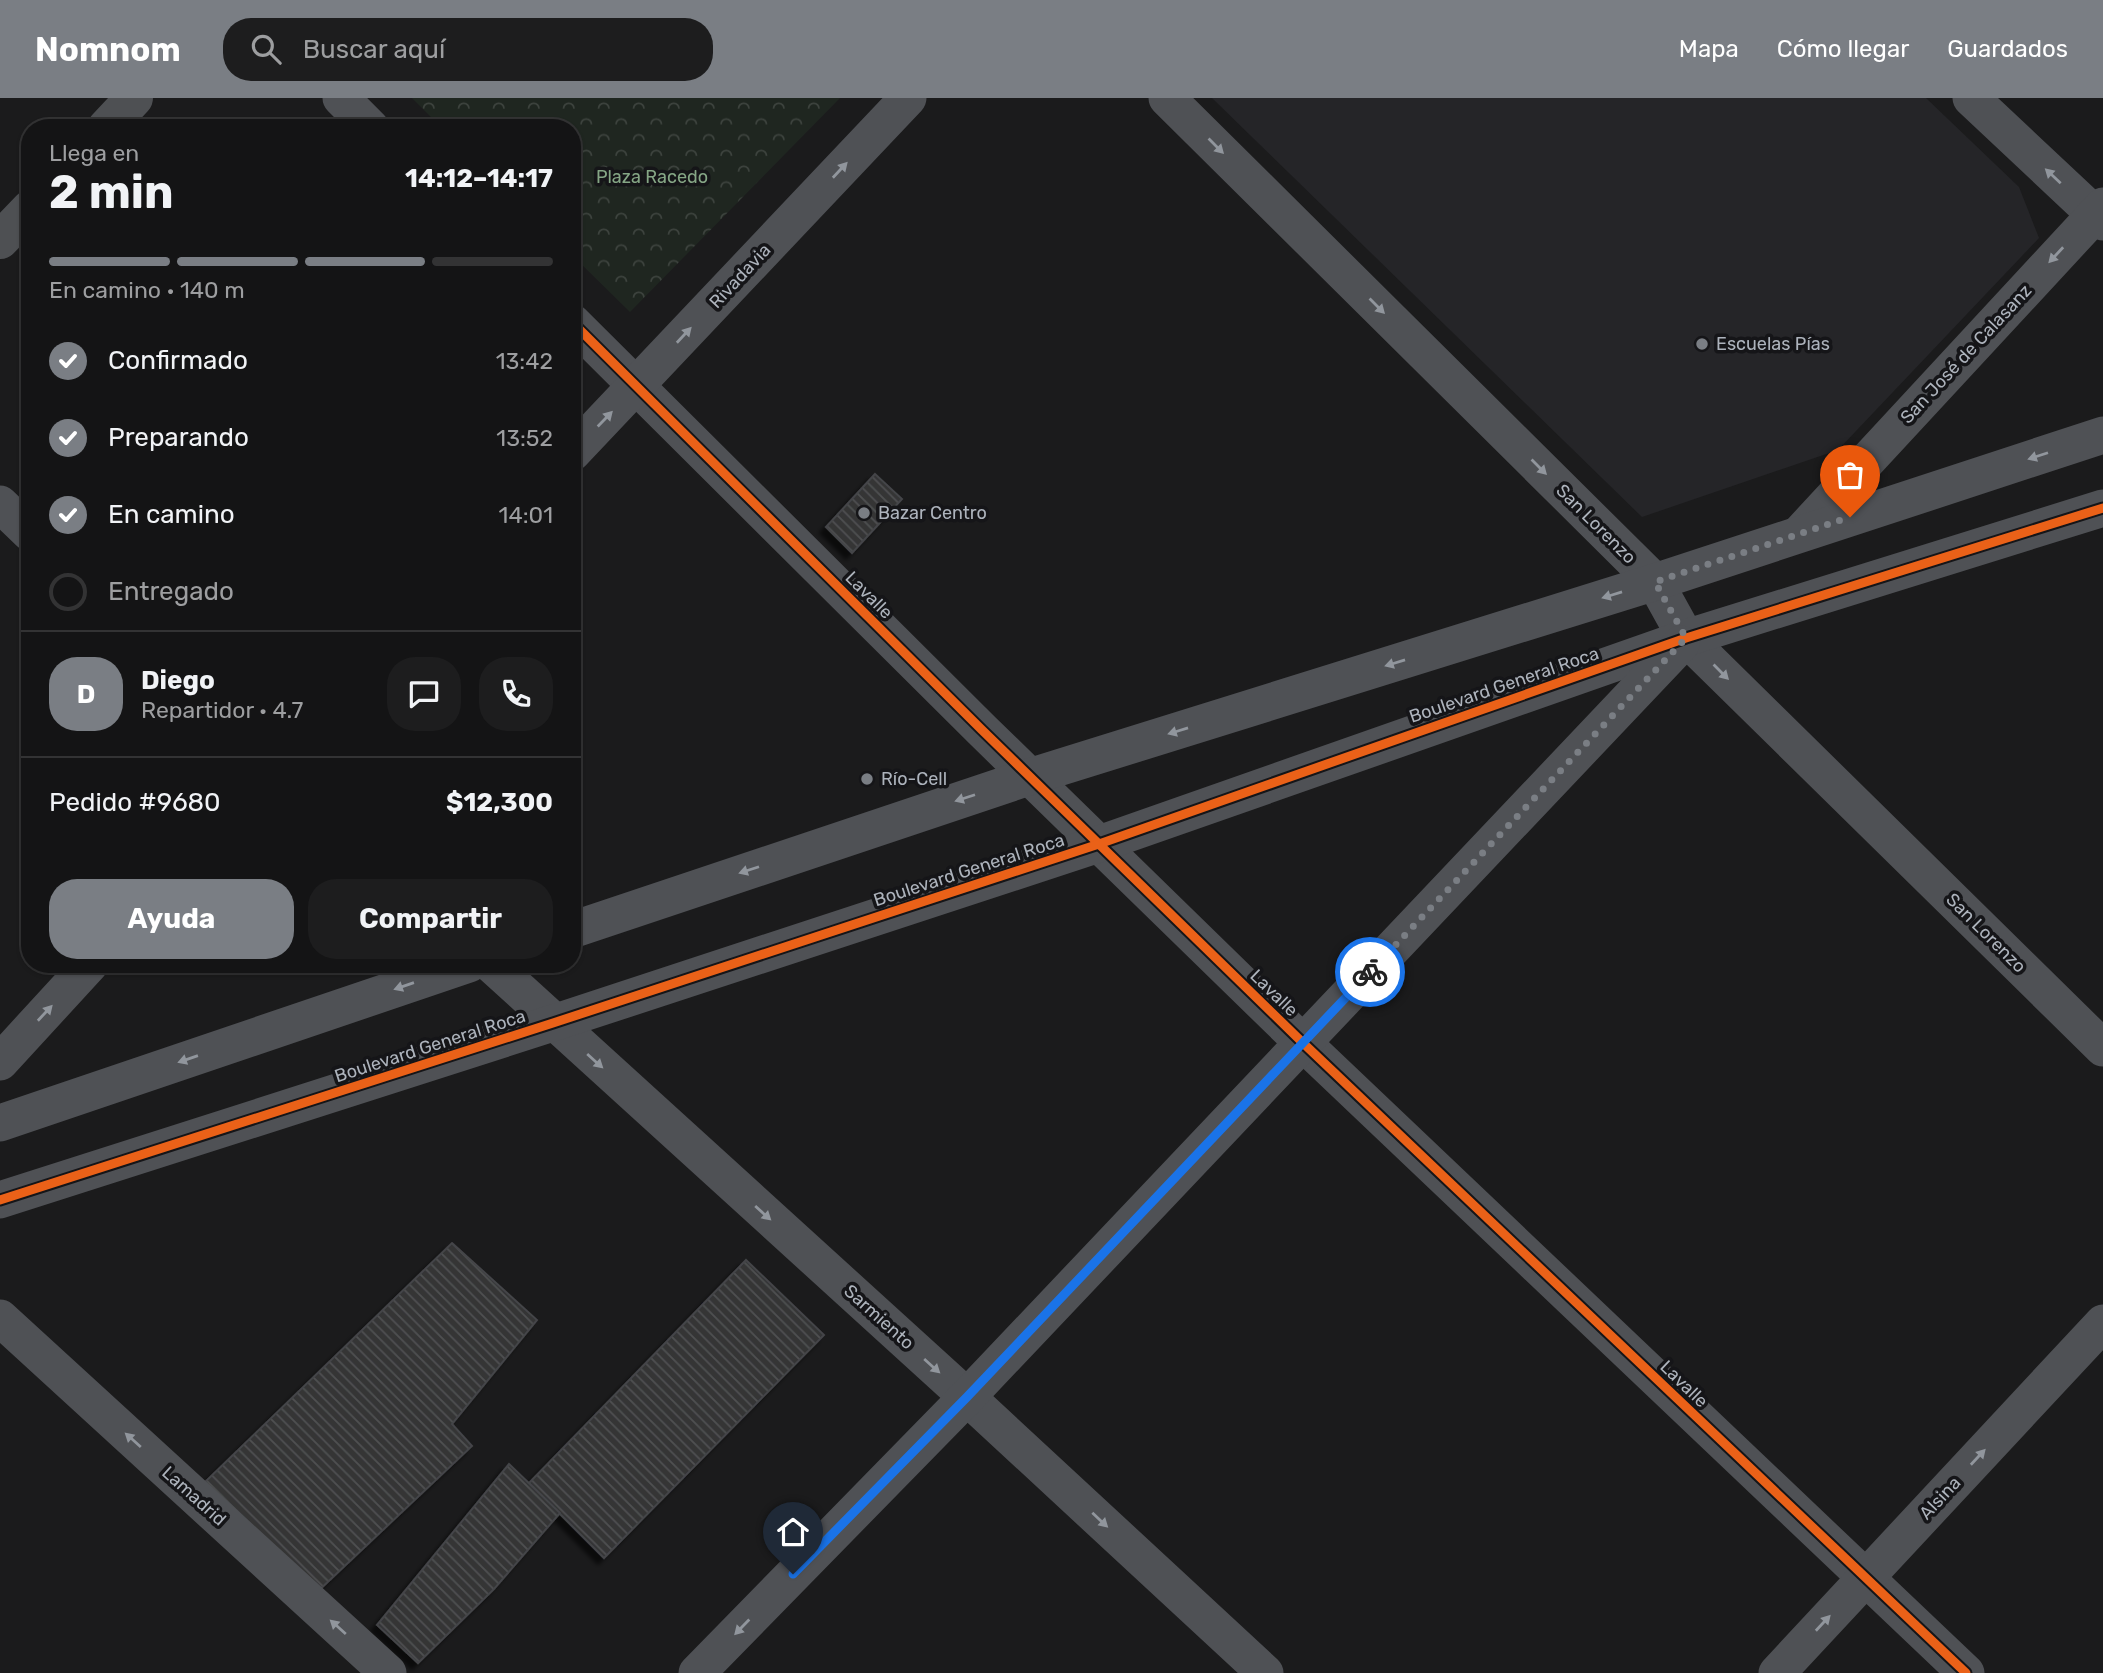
<!DOCTYPE html>
<html lang="es">
<head>
<meta charset="utf-8">
<style>
	:root { --surface:#141415; --page:#1d1d1e; --text:#f1f3f6; --muted:#9d9ea0; --line:#333334; --accent:#7a7e84 }
	body { margin:0; font-family:Rubik,sans-serif; background:var(--page); color:var(--text); height:100vh; display:flex; flex-direction:column; font-size:26px; white-space:nowrap }
	* { box-sizing:border-box; margin:0 }
	p { font-size:23px; color:var(--muted) }
	.icon { flex:none; width:38px; height:38px; fill:none; stroke:currentColor; stroke-width:2; stroke-linecap:round; stroke-linejoin:round }
	.map { position:relative; flex:1; overflow:hidden }
	.panel { position:absolute; left:21px; top:21px; width:560px; height:854px; display:flex; flex-direction:column; background:var(--surface); border-radius:28px; box-shadow:0 2px 5px #0004,0 0 0 2px var(--line) }
	.panel>* { flex:none }
	.pin { position:absolute; display:grid; place-items:center; width:60px; height:60px; color:#fff; margin:-72px -30px; border-radius:50% 50% 50% 0; rotate:-45deg; box-shadow:0 0 7px #0007 }
	.pin .icon { rotate:45deg }
	.courier { position:absolute; display:grid; place-items:center; width:70px; height:70px; margin:-35px; border:5px solid #1a73e8; border-radius:50%; background:#fff; color:#222; box-shadow:0 2px 9px #0007 }
	.headline em { font-style:normal; font-weight:700 }
	.headline div { display:flex; flex-direction:column-reverse }
	.headline { display:flex; align-items:center; justify-content:space-between; height:119px; padding:0 28px }
	h1 { font-size:46px; font-weight:700; line-height:52px }
	.bar { display:grid; grid-template-columns:repeat(4,1fr); gap:10px 7px; align-content:center; height:84px; padding:0 28px }
	.bar i { height:9px; border-radius:5px; background:var(--line) }
	.bar .current { background:var(--accent) }
	.bar p { grid-column:span 4 }
	.line { display:flex; align-items:center; gap:18px; padding:0 28px; border-top:2px solid var(--line) }
	.line div { flex:1 }
	.round { display:grid; place-items:center; flex:none; width:74px; height:74px; border-radius:28px; background:var(--page) }
	ol { padding:0 28px; list-style:none }
	li { display:flex; align-items:center; gap:21px; height:77px }
	li p { margin-inline-start:auto }
	li .icon { padding:7px; border-radius:50%; background:var(--accent); color:#fff; stroke-width:4 }
	li:last-child { color:var(--muted) }
	li i { width:38px; height:38px; border:4px solid var(--line); border-radius:50% }
	.button { display:flex; gap:14px; margin-top:auto; padding:14px 28px }
	.button a { flex:1; height:80px; border-radius:28px; background:var(--accent); color:#fff; font-size:28px; font-weight:700; line-height:80px; text-align:center }
	.button a+a { background:var(--page); color:var(--text) }
	header { display:flex; align-items:center; gap:42px; box-sizing:border-box; height:98px; padding:0 35px; background:var(--accent); color:#fff }
	header strong { font-size:33px }
	nav { display:flex; gap:38px; margin-inline-start:auto; font-size:24px }
	.search { width:490px; height:63px; background:var(--page); display:flex; align-items:center; gap:18px; box-sizing:border-box; padding:0 24px; border-radius:28px; color:var(--muted); font-size:26px }
	.map>svg:first-child { display:block }
	.built { fill:#252528 }
	.park { fill:url(#park-crowns) }
	.building { fill:url(#building-back-hatch); stroke:#444548; stroke-width:2; filter:url(#shadow) }
	.lines { fill:none; stroke-linecap:round; stroke-linejoin:round }
	.street { stroke:#4f5155; stroke-width:37 }
	.secondary { stroke:#4e5053; stroke-width:38 }
	.cycleway-casing { stroke:#151518; stroke-width:13 }
	.cycleway { stroke:#ea6118; stroke-width:9 }
	.oneway { fill:#91969d }
	.done { stroke:#7a7e84; stroke-width:7; stroke-dasharray:0 12.6 }
	.route { stroke:#1a73e8; stroke-width:9 }
	.poi-dot { fill:#7a7e84; stroke:#151518; stroke-width:2.5 }
	.labels { text-anchor:middle; stroke-width:7; stroke-linejoin:round; paint-order:stroke }
	.park-label { font-size:18px; fill:#85a685; stroke:#151518 }
	.street-label { font-size:18px; fill:#adb3bc; stroke:#151518 }
	.poi-label { font-size:18px; fill:#adb3bc; stroke:#151518; text-anchor:start }
</style>
</head>
<body>
<header>
<strong>Nomnom</strong>
<div class="search"><svg class="icon" aria-label="search" viewBox="0 0 24 24"><circle cx="10" cy="10" r="6"/><path d="M15 15l6 6"/></svg>Buscar aquí</div>
<nav><a>Mapa</a><a>Cómo llegar</a><a>Guardados</a></nav>
</header>
<div class="map">
<svg width="2103" height="1575" viewBox="0 0 2103 1575">
	<defs>
		<pattern id="park-crowns" width="20" height="18" patternUnits="userSpaceOnUse" patternTransform="scale(1.75)"><rect width="20" height="18" fill="#1f2620"/><path d="M2 6a3 3 0 1 1 6 0M12 15a3 3 0 1 1 6 0" fill="none" stroke="#3d433e"/></pattern>
		<pattern id="building-back-hatch" width="6" height="6" patternUnits="userSpaceOnUse" patternTransform="scale(1.75)"><rect width="6" height="6" fill="#343536"/><path d="M-1 5l2 2M0 0l6 6M5-1l2 2" fill="none" stroke="#4f5051"/></pattern>
		<filter id="shadow"><feDropShadow dx="-6" dy="6" stdDeviation="2" flood-color="#0009"/></filter>
	</defs>
	<rect width="100%" height="100%" fill="#1b1b1c"/>
	<!-- built -->
	<path class="built" d="M1212 0H1926L2019 89 2039 140 1838 352 1642 419Z"/>
	<!-- park -->
	<path class="park" d="M412 0H840L630 214 572 157V30H442Z"/>
	<!-- building -->
	<g class="building">
		<path d="M875 376 902 401 852 455 826 429Z"/>
		<path d="M452 1145 537 1222 452 1326 472 1348 316 1495 203 1386Z"/>
		<path d="M746 1162 824 1237 604 1460 529 1385Z"/>
		<path d="M509 1366 560 1415 494 1491 418 1565 377 1527Z"/>
	</g>
	<g class="lines">
		<!-- street -->
		<g class="street">
			<path d="M341 0 371 30"/>
			<path d="M1167 0 1655 484 1686 540 2103 950"/>
			<path d="M1971 0 2103 124"/>
			<path d="M572 224 982 632 1302 944 1966 1575"/>
			<path d="M572 355 908 0"/>
			<path d="M0 406 30 435"/>
			<path d="M1802 433 2103 108"/>
			<path d="M572 832 1029 679 1655 484 2103 337"/>
			<path d="M491 866 967 1299 1265 1575"/>
			<path d="M0 964 90 866"/>
			<path d="M0 1025 469 866"/>
			<path d="M0 1102 553 925 1099 746 1686 540 2103 410"/>
			<path d="M0 1220 388 1575"/>
			<path d="M697 1575 967 1299 1681 546"/>
			<path d="M1777 1575 2103 1225"/>
		</g>
		<!-- secondary -->
		<g class="secondary">
			<path d="M106 30 134 0"/>
			<path d="M0 142 30 111"/>
		</g>
		<defs>
			<g id="cycleway">
				<path d="M572 224 982 632 1302 944 1966 1575"/>
				<path d="M0 1102 553 925 1099 746 1686 540 2103 410"/>
			</g>
		</defs>
		<!-- cycleway casing -->
		<use href="#cycleway" class="cycleway-casing"/>
		<!-- cycleway -->
		<use href="#cycleway" class="cycleway"/>
	</g>
	<!-- one-way arrows -->
	<defs><path id="oneway-solid" d="M-6-.8H1V-3.2L6.5 0L1 3.2V.8H-6Z" transform="scale(1.75)"/></defs>
	<g class="oneway">
		<use href="#oneway-solid" transform="translate(1216 48) rotate(45)"/>
		<use href="#oneway-solid" transform="translate(840 72) rotate(-47)"/>
		<use href="#oneway-solid" transform="translate(2053 78) rotate(-137)"/>
		<use href="#oneway-solid" transform="translate(2056 157) rotate(133)"/>
		<use href="#oneway-solid" transform="translate(1377 208) rotate(45)"/>
		<use href="#oneway-solid" transform="translate(684 237) rotate(-47)"/>
		<use href="#oneway-solid" transform="translate(605 321) rotate(-46)"/>
		<use href="#oneway-solid" transform="translate(2038 358) rotate(162)"/>
		<use href="#oneway-solid" transform="translate(1539 369) rotate(45)"/>
		<use href="#oneway-solid" transform="translate(1612 497) rotate(163)"/>
		<use href="#oneway-solid" transform="translate(1395 565) rotate(163)"/>
		<use href="#oneway-solid" transform="translate(1721 574) rotate(45)"/>
		<use href="#oneway-solid" transform="translate(1178 633) rotate(163)"/>
		<use href="#oneway-solid" transform="translate(965 700) rotate(162)"/>
		<use href="#oneway-solid" transform="translate(749 772) rotate(162)"/>
		<use href="#oneway-solid" transform="translate(404 888) rotate(161)"/>
		<use href="#oneway-solid" transform="translate(45 915) rotate(-47)"/>
		<use href="#oneway-solid" transform="translate(188 961) rotate(161)"/>
		<use href="#oneway-solid" transform="translate(595 963) rotate(42)"/>
		<use href="#oneway-solid" transform="translate(763 1115) rotate(42)"/>
		<use href="#oneway-solid" transform="translate(932 1268) rotate(42)"/>
		<use href="#oneway-solid" transform="translate(133 1342) rotate(-138)"/>
		<use href="#oneway-solid" transform="translate(1978 1359) rotate(-47)"/>
		<use href="#oneway-solid" transform="translate(1100 1422) rotate(43)"/>
		<use href="#oneway-solid" transform="translate(1823 1525) rotate(-47)"/>
		<use href="#oneway-solid" transform="translate(338 1529) rotate(-138)"/>
		<use href="#oneway-solid" transform="translate(742 1529) rotate(134)"/>
	</g>
	<g class="lines">
		<!-- done -->
		<path class="done" d="M1370 874 1686 540 1655 484 1850 419"/>
		<!-- route -->
		<path class="route" d="M793 1476 967 1299 1370 874"/>
	</g>
	<!-- markers -->
	<g class="poi-dot">
		<circle cx="1702" cy="246" r="7"/>
		<circle cx="864" cy="415" r="7"/>
		<circle cx="867" cy="681" r="7"/>
	</g>
	<g class="labels">
		<!-- park labels -->
		<g class="park-label">
			<text x="652" y="85">Plaza Racedo</text>
		</g>
		<!-- street labels -->
		<g class="street-label">
			<text transform="translate(740 178) rotate(-47)" y="6">Rivadavia</text>
			<text transform="translate(1966 256) rotate(-47)" y="6">San José de Calasanz</text>
			<text transform="translate(1596 426) rotate(45)" y="6">San Lorenzo</text>
			<text transform="translate(869 497) rotate(45)" y="6">Lavalle</text>
			<text transform="translate(1504 587) rotate(-19)" y="6">Boulevard General Roca</text>
			<text transform="translate(969 772) rotate(-18)" y="6">Boulevard General Roca</text>
			<text transform="translate(1986 835) rotate(45)" y="6">San Lorenzo</text>
			<text transform="translate(1274 895) rotate(44)" y="6">Lavalle</text>
			<text transform="translate(430 948) rotate(-18)" y="6">Boulevard General Roca</text>
			<text transform="translate(879 1219) rotate(42)" y="6">Sarmiento</text>
			<text transform="translate(1684 1286) rotate(44)" y="6">Lavalle</text>
			<text transform="translate(194 1398) rotate(42)" y="6">Lamadrid</text>
			<text transform="translate(1940 1400) rotate(-47)" y="6">Alsina</text>
		</g>
		<!-- poi labels -->
		<g class="poi-label">
			<text x="1716" y="252">Escuelas Pías</text>
			<text x="878" y="421">Bazar Centro</text>
			<text x="881" y="687">Río-Cell</text>
		</g>
	</g>
</svg>
<div class="pin" style="left:1850px;top:419px;background:#ea580c"><svg class="icon" aria-label="bag" viewBox="0 0 24 24"><path d="M5 8h14l-1 12H6zM9 8a3 3 0 0 1 6 0"/></svg></div>
<div class="pin" style="left:793px;top:1476px;background:#1f2937"><svg class="icon" aria-label="home" viewBox="0 0 24 24"><path d="M3 11l9-7 9 7M6 9v11h12V9"/></svg></div>
<div class="courier" style="left:1370px;top:874px"><svg class="icon" aria-label="bike" viewBox="0 0 24 24"><circle cx="6" cy="16" r="4"/><circle cx="18" cy="16" r="4"/><path d="M6 16l4-8h5l3 8M10 8l3 8H6M13 5h3"/></svg></div>
<section class="panel">
<div class="headline"><div><h1>2 min</h1><p>Llega en</p></div><em>14:12–14:17</em></div>
<div class="bar"><i class="current"></i><i class="current"></i><i class="current"></i><i></i><p>En camino · 140 m</p></div>
<ol>
<li><svg class="icon" aria-label="check" viewBox="0 0 24 24"><path d="M5 12l5 5 9-10"/></svg>Confirmado<p>13:42</p></li>
<li><svg class="icon" aria-label="check" viewBox="0 0 24 24"><path d="M5 12l5 5 9-10"/></svg>Preparando<p>13:52</p></li>
<li><svg class="icon" aria-label="check" viewBox="0 0 24 24"><path d="M5 12l5 5 9-10"/></svg>En camino<p>14:01</p></li>
<li><i></i>Entregado</li>
</ol>
<div class="line" style="height:126px"><b class="round" style="background:var(--accent);color:#fff">D</b><div><b>Diego</b><p>Repartidor · 4.7</p></div><a class="round"><svg class="icon" aria-label="chat" viewBox="0 0 24 24"><path d="M4 5h16v11H9l-5 4z"/></svg></a><a class="round"><svg class="icon" aria-label="phone" viewBox="0 0 24 24"><path d="M5 4h4l2 5-3 2q2 4 5 5l2-3 5 2v4C11 20 4 13 5 4z"/></svg></a></div>
<div class="line" style="height:91px"><div>Pedido #9680</div><b>$12,300</b></div>
<div class="button"><a>Ayuda</a><a>Compartir</a></div>
</section>
</div>
</body>
</html>
